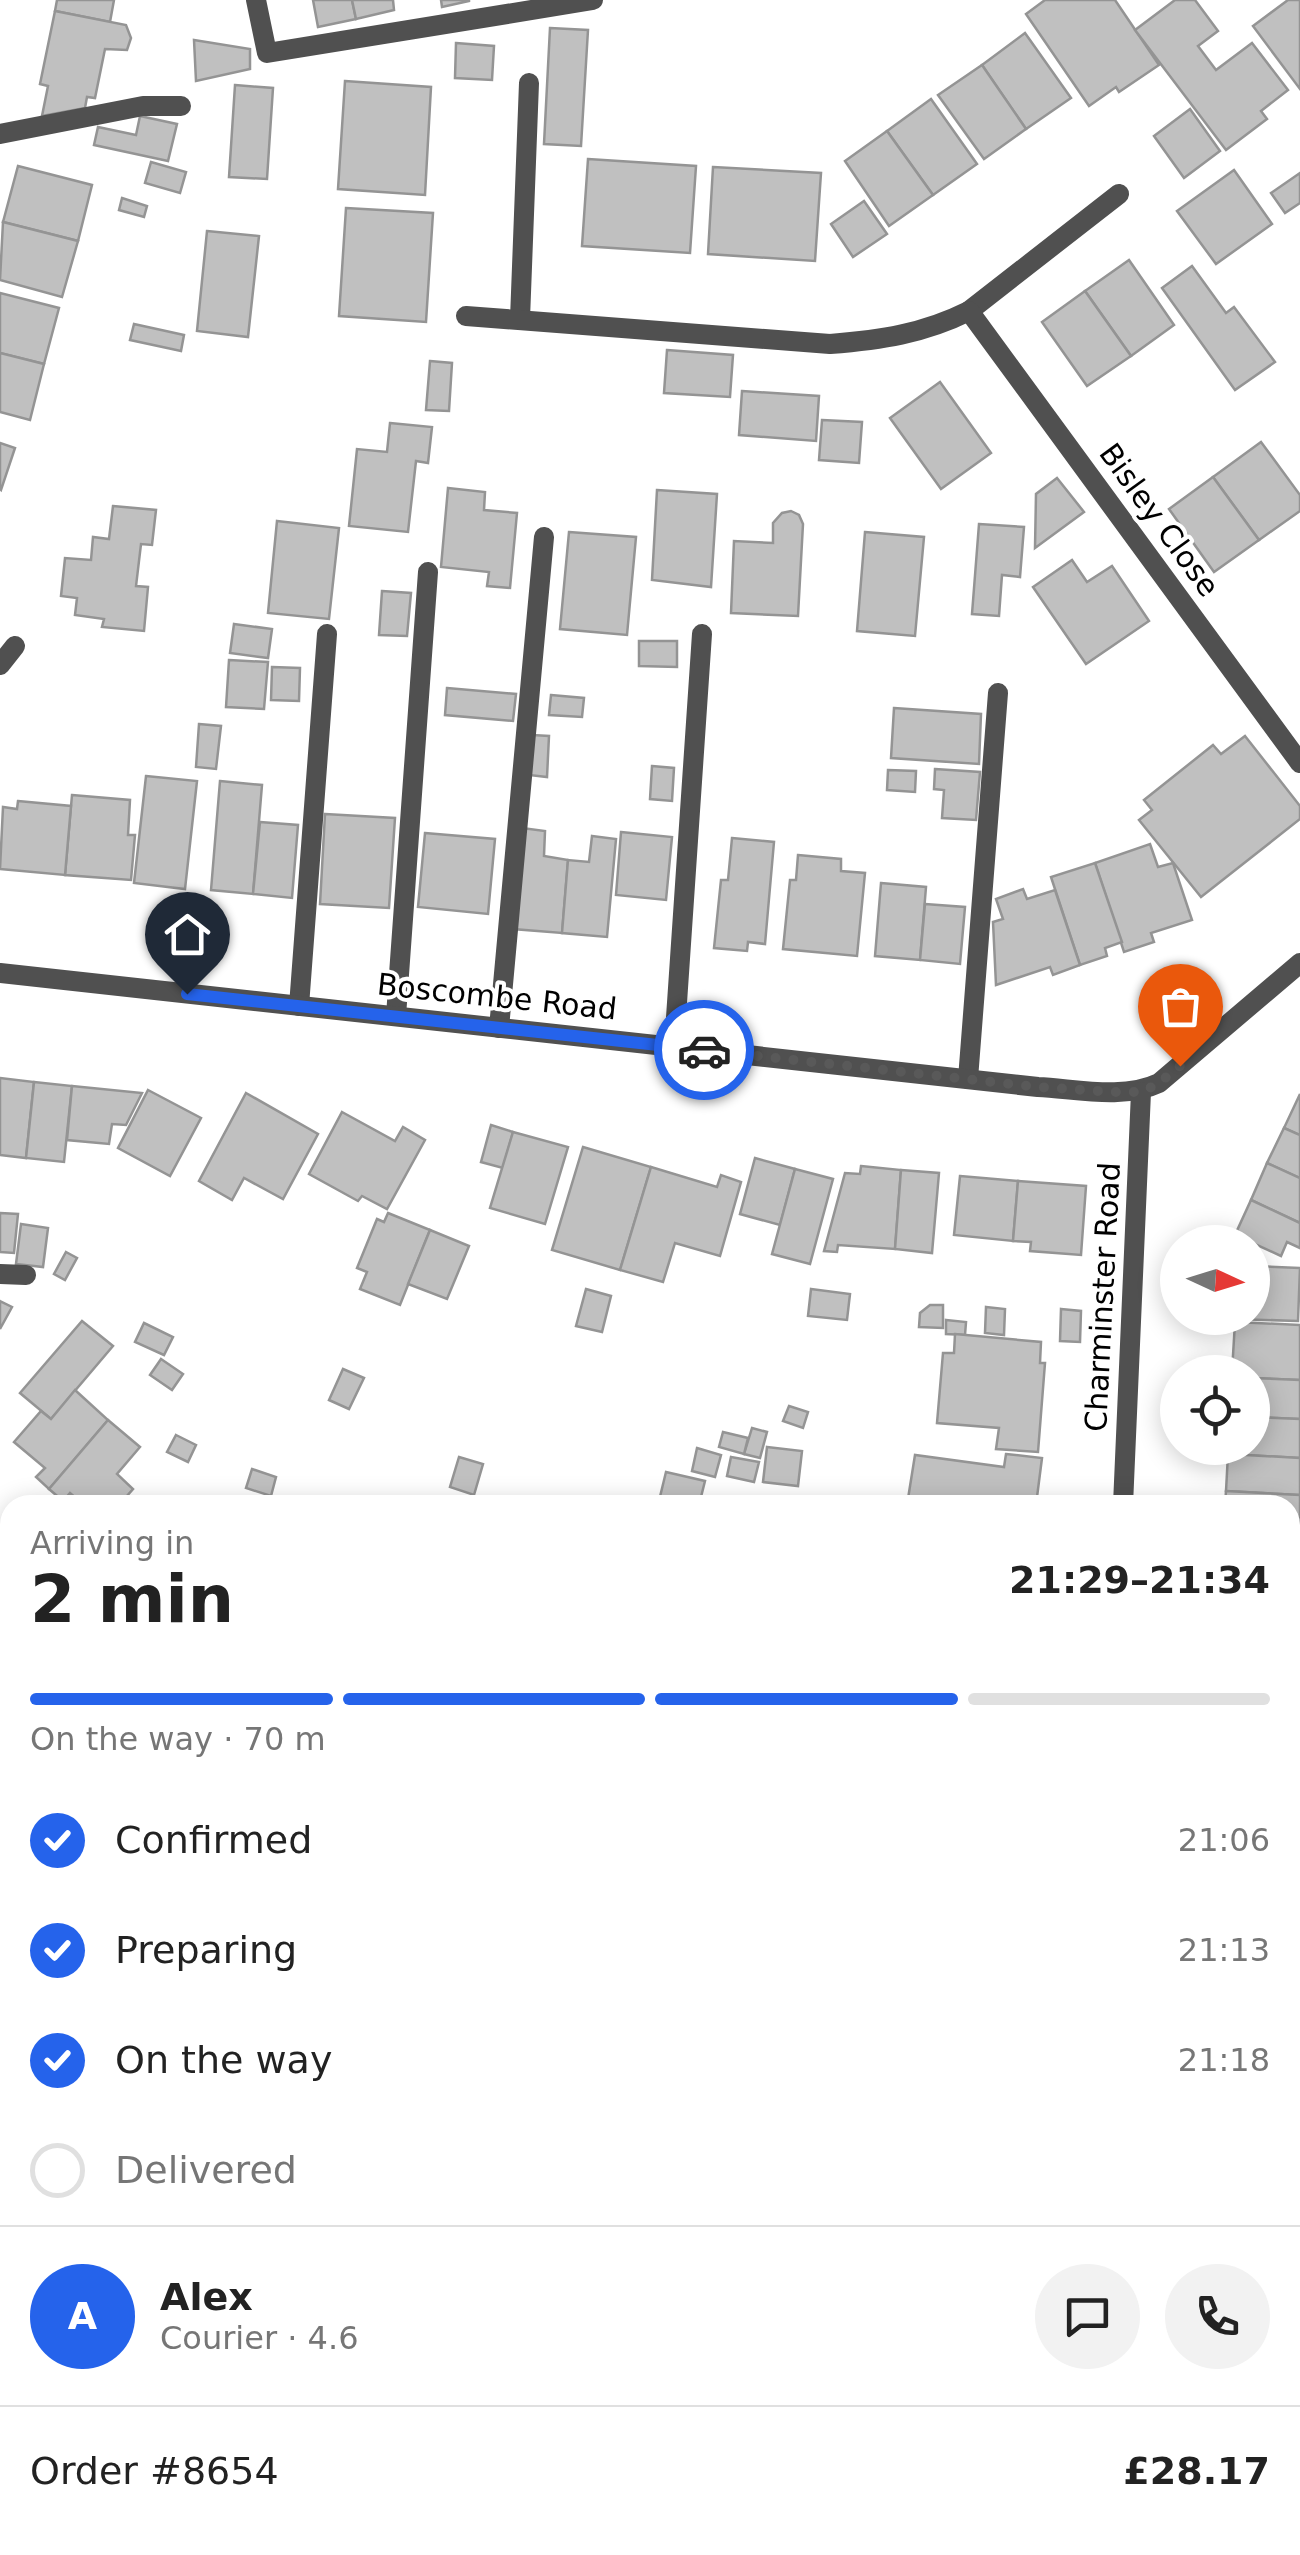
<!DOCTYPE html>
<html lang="en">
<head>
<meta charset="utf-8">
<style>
	:root { --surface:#fff; --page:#f2f2f2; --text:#222; --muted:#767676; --line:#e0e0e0; --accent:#2563eb }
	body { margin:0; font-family:"DejaVu Sans",sans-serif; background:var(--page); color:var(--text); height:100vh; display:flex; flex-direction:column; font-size:38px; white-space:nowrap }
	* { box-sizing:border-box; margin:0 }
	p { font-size:32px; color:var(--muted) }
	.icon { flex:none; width:55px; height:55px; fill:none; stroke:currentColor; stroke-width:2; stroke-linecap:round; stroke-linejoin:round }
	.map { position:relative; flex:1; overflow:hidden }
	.details { position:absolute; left:0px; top:1495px; width:1300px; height:1060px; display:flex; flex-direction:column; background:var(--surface); border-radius:30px 30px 0 0; box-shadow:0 5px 25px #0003 }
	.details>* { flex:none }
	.needle { width:65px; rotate:94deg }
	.tools { position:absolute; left:1160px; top:1225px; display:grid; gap:20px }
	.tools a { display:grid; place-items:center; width:110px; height:110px; border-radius:50%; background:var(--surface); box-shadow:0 5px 25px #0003; font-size:50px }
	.pin { position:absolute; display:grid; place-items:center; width:85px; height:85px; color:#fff; margin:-102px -42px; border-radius:50% 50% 50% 0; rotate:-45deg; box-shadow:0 0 10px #0007 }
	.pin .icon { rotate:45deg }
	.courier { position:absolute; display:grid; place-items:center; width:100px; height:100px; margin:-50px; border:8px solid #2563eb; border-radius:50%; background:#fff; color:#222; box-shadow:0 2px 12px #0007 }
	.headline em { font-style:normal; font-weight:800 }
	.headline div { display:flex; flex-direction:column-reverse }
	.headline { display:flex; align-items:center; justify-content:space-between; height:170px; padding:0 30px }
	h1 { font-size:65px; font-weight:800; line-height:75px }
	.bar { display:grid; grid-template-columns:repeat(4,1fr); gap:15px 10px; align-content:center; height:120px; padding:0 30px }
	.bar i { height:12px; border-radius:8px; background:var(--line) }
	.bar .on { background:var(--accent) }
	.bar p { grid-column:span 4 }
	.line { display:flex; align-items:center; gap:25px; padding:0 30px; border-top:2px solid var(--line) }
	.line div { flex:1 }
	.round { display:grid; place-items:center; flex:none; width:105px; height:105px; border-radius:52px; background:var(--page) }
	ol { padding:0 30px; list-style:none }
	li { display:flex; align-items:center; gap:30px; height:110px }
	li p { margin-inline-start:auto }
	li .icon { padding:10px; border-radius:50%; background:var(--accent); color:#fff; stroke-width:4 }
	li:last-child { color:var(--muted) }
	li i { width:55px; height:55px; border:5px solid var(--line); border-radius:50% }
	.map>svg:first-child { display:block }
	.building { fill:#c0c0c0; stroke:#949494; stroke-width:2.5 }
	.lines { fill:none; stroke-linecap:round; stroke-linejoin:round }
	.service { stroke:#505050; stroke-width:20 }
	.minor { stroke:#505050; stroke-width:20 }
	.done { stroke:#595959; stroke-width:10; stroke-dasharray:0 18 }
	.route { stroke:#2563eb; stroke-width:12 }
	.labels { text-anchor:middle; stroke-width:8; stroke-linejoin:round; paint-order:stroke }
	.street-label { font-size:30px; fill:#000; stroke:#fff }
</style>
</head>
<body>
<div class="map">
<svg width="1300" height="2555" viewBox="0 0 1300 2555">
	<rect width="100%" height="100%" fill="#fff"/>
	<!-- building -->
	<g class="building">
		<path d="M57 0H114L110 22 55 11Z"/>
		<path d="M313 0H352L356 19 318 27Z"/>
		<path d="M352 0H393L394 10 356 19Z"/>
		<path d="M441 0H469V1L442 7Z"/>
		<path d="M1045 0H1115L1159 65 1119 92 1116 87 1089 106 1026 14Z"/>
		<path d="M1175 0H1195L1218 31 1198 46 1216 70 1252 43 1288 90 1261 111 1267 119 1226 150 1135 30Z"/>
		<path d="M1288 0H1300V89L1253 26Z"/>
		<path d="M55 11 126 25 131 38 127 50 105 49 95 98 87 97 85 108 42 116 48 86 40 84Z"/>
		<path d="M550 28 588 30 581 146 544 144Z"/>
		<path d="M1025 33 1071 98 1026 129 982 65Z"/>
		<path d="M194 40 250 49V69L196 81Z"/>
		<path d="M456 43 494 46 492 80 455 78Z"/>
		<path d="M982 65 1026 129 984 159 938 95Z"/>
		<path d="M345 81 431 87 425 195 338 189Z"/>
		<path d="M235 85 273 88 267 179 229 177Z"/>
		<path d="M931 99 977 164 933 195 887 131Z"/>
		<path d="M1190 109 1220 151 1184 178 1154 136Z"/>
		<path d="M140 116 177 124 168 161 94 145 98 127 136 135Z"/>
		<path d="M887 131 933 195 889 226 845 161Z"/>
		<path d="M588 159 696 166 690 253 582 246Z"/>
		<path d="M151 162 186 172 180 193 145 183Z"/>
		<path d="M18 166 92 185 78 241 3 222Z"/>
		<path d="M713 167 821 173 815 261 708 254Z"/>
		<path d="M1234 170 1272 224 1216 264 1177 211Z"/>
		<path d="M1300 173V203L1285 213 1271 193Z"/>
		<path d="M122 198 147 206 144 217 119 210Z"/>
		<path d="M864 201 887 234 853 257 831 224Z"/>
		<path d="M346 208 433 213 426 322 339 316Z"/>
		<path d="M3 222 78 241 62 297 0 280Z"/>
		<path d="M207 231 259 236 248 337 197 331Z"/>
		<path d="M1129 260 1174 325 1131 356 1085 291Z"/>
		<path d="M1192 266 1226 313 1234 307 1275 362 1235 390 1162 288Z"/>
		<path d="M1085 291 1131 356 1087 386 1042 322Z"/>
		<path d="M0 293 59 308 44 364 0 353Z"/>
		<path d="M134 324 184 335 181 351 130 340Z"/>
		<path d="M667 350 733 355 730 397 664 393Z"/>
		<path d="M0 353 44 364 30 420 0 412Z"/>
		<path d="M430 361 452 363 449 411 426 410Z"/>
		<path d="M940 382 991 453 941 489 890 418Z"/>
		<path d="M742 391 819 396 816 441 739 435Z"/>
		<path d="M822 420 862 422 859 463 819 460Z"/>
		<path d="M390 423 432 427 428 463 416 461 408 532 349 526 357 449 387 452Z"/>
		<path d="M1261 442 1300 495V511L1259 540 1213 477Z"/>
		<path d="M0 443 15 448 1 490 0 489Z"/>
		<path d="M1213 477 1259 540 1214 572 1169 509Z"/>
		<path d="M1057 478 1084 512 1035 548 1036 494Z"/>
		<path d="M448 488 485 492 484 510 517 513 510 588 487 586 489 572 441 567Z"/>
		<path d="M657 490 717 494 711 587 652 580Z"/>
		<path d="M113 506 156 510 152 545 141 544 136 586 148 587 144 631 102 627 104 619 75 615 77 598 61 596 65 558 91 560 93 537 109 539Z"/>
		<path d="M791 511 799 515 803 524 798 616 731 613 734 541 773 543V523L782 513Z"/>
		<path d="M277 521 339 528 329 619 268 613Z"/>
		<path d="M979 524 1024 527 1020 577 1002 575 999 616 972 614Z"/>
		<path d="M569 532 636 537 627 635 560 629Z"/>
		<path d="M865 532 924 537 915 636 857 631Z"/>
		<path d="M1072 560 1087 582 1112 566 1149 621 1086 664 1033 587Z"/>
		<path d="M382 591 411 593 407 636 379 635Z"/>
		<path d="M234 624 272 629 268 658 230 653Z"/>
		<path d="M639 641H677V667L639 666Z"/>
		<path d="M229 660 268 662 264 709 226 707Z"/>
		<path d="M272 667 300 668 299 701 271 700Z"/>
		<path d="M447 688 516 694 513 721 445 715Z"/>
		<path d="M551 695 584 698 582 717 549 715Z"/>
		<path d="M894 708 981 714 979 764 891 758Z"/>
		<path d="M199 724 221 726 216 769 196 767Z"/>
		<path d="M532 735 549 736 547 777 529 775Z"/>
		<path d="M1245 736 1300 806V819L1201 897 1139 820 1152 810 1144 800 1213 745 1221 754Z"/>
		<path d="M652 766 674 768 672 801 650 799Z"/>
		<path d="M935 769 980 772 976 820 942 818 944 790 934 789Z"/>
		<path d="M888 770 916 771 915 792 887 790Z"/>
		<path d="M146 776 197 781 185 889 134 883Z"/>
		<path d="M220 781 262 785 253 894 211 890Z"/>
		<path d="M72 795 130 800 128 835H135L131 880 65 875Z"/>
		<path d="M18 801 71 806 65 875 0 869 3 807 17 809Z"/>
		<path d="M325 814 395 818 389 908 320 904Z"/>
		<path d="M260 822 298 825 292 898 253 894Z"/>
		<path d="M522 828 545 831 544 856 568 860 562 933 513 929Z"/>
		<path d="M621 832 672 837 666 900 616 895Z"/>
		<path d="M425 833 495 839 488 914 418 907Z"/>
		<path d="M592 836 616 839 607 937 562 933 568 860 589 862Z"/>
		<path d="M732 838 774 842 765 944 748 942 747 951 714 948 721 880H728Z"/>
		<path d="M1150 844 1158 867 1173 863 1192 920 1151 933 1154 942 1124 952 1095 863Z"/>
		<path d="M798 855 841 859V871L865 873 857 956 783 949 790 880H796Z"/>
		<path d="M1095 863 1122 942 1105 948 1107 956 1080 965 1051 877Z"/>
		<path d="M881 883 926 887 920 960 875 956Z"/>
		<path d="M1023 889 1027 899 1055 890 1080 965 1053 975 1050 967 996 985 993 922 1003 919 996 899Z"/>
		<path d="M925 904 965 907 960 964 920 960Z"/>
		<path d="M0 1078 34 1082 26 1158 0 1155Z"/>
		<path d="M34 1082 72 1086 64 1162 26 1158Z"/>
		<path d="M72 1086 142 1093 126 1125 112 1124 109 1144 67 1140Z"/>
		<path d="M148 1090 201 1118 170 1176 118 1148Z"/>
		<path d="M246 1093 318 1134 283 1199 244 1178 232 1200 199 1181Z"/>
		<path d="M1300 1094V1135L1284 1128Z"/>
		<path d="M342 1112 395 1141 403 1127 425 1140 387 1209 362 1196 358 1201 309 1174Z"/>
		<path d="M491 1125 513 1132 503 1168 481 1162Z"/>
		<path d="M1284 1128 1300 1135V1178L1267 1163Z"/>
		<path d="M513 1132 568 1147 545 1224 490 1208Z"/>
		<path d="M583 1147 651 1167 620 1270 552 1250Z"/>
		<path d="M755 1158 795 1169 780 1225 740 1214Z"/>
		<path d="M1267 1163 1300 1178V1223L1251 1200Z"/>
		<path d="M861 1166 901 1170 895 1249 838 1245 837 1252 824 1251 845 1173 860 1174Z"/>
		<path d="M651 1167 717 1187 721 1175 741 1182 720 1256 675 1243 663 1282 620 1270Z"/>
		<path d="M795 1169 833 1179 810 1264 772 1254Z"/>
		<path d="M901 1170 939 1173 932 1253 895 1249Z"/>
		<path d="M960 1176 1018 1181 1013 1241 954 1235Z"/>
		<path d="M1018 1181 1086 1186 1081 1255 1030 1251 1031 1242 1013 1241Z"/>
		<path d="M1251 1200 1300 1223V1248L1287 1242 1281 1256 1235 1235Z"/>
		<path d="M0 1213 18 1214 14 1253 0 1252Z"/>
		<path d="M388 1213 430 1230 400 1305 360 1289 367 1272 357 1268 377 1219 384 1222Z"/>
		<path d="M21 1224 48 1228 43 1267 16 1264Z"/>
		<path d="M430 1230 469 1246 447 1299 408 1284Z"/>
		<path d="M66 1252 77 1258 65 1280 54 1274Z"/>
		<path d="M1252 1266 1300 1268 1298 1321 1234 1319 1252 1318Z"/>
		<path d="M586 1289 611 1296 602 1332 576 1326Z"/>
		<path d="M811 1289 850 1294 847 1320 808 1316Z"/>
		<path d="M0 1301 12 1307 0 1329Z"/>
		<path d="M930 1305H943V1328L919 1327 920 1313Z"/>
		<path d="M986 1307 1005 1309 1004 1335 985 1333Z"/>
		<path d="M1061 1309 1081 1311 1080 1342 1060 1341Z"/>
		<path d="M946 1320 966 1322 965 1335 946 1334Z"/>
		<path d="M82 1321 113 1346 51 1419 20 1393Z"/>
		<path d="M1235 1322 1300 1325V1380L1252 1378V1372H1232Z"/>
		<path d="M144 1323 173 1337 164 1355 135 1342Z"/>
		<path d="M955 1334 1041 1342 1040 1363H1045L1038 1452 996 1449 999 1428 937 1423 943 1353H954Z"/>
		<path d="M161 1359 183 1374 172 1390 150 1375Z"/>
		<path d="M343 1369 364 1378 349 1409 329 1400Z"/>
		<path d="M1252 1378 1300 1380V1419L1252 1417Z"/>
		<path d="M75 1390 108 1420 49 1489 36 1477 45 1468 14 1442 41 1411 51 1419Z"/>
		<path d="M789 1406 808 1412 803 1428 783 1421Z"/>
		<path d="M1252 1417 1300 1419V1458L1228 1454V1448H1252Z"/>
		<path d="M108 1420 140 1447 117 1474 133 1489 119 1505H84L70 1493 63 1501 49 1489Z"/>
		<path d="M752 1428 767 1432 760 1458 744 1454Z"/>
		<path d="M723 1432 748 1438 744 1454 719 1447Z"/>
		<path d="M176 1435 196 1445 188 1462 167 1452Z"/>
		<path d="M767 1447 802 1451 798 1486 763 1482Z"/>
		<path d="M697 1448 721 1455 715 1477 692 1471Z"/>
		<path d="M1006 1454 1042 1458 1036 1505H907L915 1455 1004 1467Z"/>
		<path d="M1228 1454 1300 1458V1495L1226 1491Z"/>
		<path d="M459 1457 483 1464 474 1495 450 1487Z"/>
		<path d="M731 1457 759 1462 754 1482 727 1476Z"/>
		<path d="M252 1469 276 1477 271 1496 246 1488Z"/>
		<path d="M666 1472 705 1481 699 1505H658Z"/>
		<path d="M1226 1491 1300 1495V1532L1290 1531V1505H1225Z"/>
		<rect x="1290" y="1680" width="6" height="58"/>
		<path d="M1290 1738 1300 1739 1295 1803H1290Z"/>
		<path d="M1290 1819H1292L1291 1888H1290Z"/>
		<path d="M0 1893 10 1902V1919L6 1923 0 1918Z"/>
		<rect x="1290" y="1943" width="10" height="20"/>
		<path d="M0 1979 10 1987V1999L0 2011Z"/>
		<path d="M10 1999V2071L0 2083V2011Z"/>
		<path d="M1290 2026H1300V2060L1290 2059Z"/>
		<path d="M1290 2059 1300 2060 1298 2097H1290Z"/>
		<rect x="1290" y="2134" width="10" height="37"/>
		<path d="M10 2159V2184L0 2176Z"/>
		<rect x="1290" y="2171" width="10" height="63"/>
		<path d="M0 2176 10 2184V2227L0 2218Z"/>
		<path d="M0 2218 10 2227V2272L0 2264Z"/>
		<path d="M1290 2312H1297L1296 2341H1290Z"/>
		<path d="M74 2545H135L127 2555H66Z"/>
		<path d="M135 2545H156L168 2555H127Z"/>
		<path d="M492 2545H543L534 2555H486Z"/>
		<path d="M543 2545H602L593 2555H534Z"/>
		<path d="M602 2545H606L618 2555H593Z"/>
		<path d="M856 2545H922L926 2555H860Z"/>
		<path d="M1179 2545 1251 2546V2555H1179Z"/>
	</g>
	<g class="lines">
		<!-- service -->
		<g class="service">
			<path d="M256 0 267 53 593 0"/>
			<path d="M0 134 143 106H181"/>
			<path d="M520 319 529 83"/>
			<path d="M0 665 15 646"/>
			<path d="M299 1006 327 634"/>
			<path d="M396 1016 428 572"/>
			<path d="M499 1028 544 537"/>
			<path d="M674 1047 702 634"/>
			<path d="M968 1079 998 693"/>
			<path d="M0 1274 26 1275"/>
			<path d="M1290 2244H1300"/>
			<path d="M0 2355 10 2359"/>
			<path d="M233 2545 245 2555"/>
		</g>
		<!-- minor -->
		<g class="minor">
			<path d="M969 311 1119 194"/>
			<path d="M466 316 830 344C880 340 923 334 969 311L1300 763"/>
			<path d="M0 973 1038 1087C1077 1089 1123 1100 1159 1083L1300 963"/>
			<path d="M1123 1505 1141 1092"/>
			<path d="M0 1598 10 1608"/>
			<path d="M1290 1648H1300"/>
			<path d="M0 2530 10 2517"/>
			<path d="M1049 2545 1063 2555"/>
			<path d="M1078 2555V2545"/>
		</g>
	</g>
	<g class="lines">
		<!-- done -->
		<path class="done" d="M704 1050 1038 1087 1115 1092H1142L1159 1083 1180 1066"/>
		<!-- route -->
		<path class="route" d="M187 994 704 1050"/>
	</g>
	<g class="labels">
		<!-- street labels -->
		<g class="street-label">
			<text transform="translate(1159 520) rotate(54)" y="10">Bisley Close</text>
			<text transform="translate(497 997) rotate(6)" y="10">Boscombe Road</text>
			<text transform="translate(1103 1297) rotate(-87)" y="10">Charminster Road</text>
		</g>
	</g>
</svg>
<div class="tools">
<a><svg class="needle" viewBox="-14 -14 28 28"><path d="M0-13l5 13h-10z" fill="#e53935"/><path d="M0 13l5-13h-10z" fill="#767676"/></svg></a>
<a><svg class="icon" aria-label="locate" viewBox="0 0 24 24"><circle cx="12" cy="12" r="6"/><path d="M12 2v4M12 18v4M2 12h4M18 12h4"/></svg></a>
</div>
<div class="pin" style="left:1180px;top:1066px;background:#ea580c"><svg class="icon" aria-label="bag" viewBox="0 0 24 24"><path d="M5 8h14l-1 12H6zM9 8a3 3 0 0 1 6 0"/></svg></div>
<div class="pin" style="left:187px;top:994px;background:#1f2937"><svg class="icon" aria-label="home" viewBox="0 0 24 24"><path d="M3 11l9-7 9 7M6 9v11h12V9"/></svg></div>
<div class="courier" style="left:704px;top:1050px"><svg class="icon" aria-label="car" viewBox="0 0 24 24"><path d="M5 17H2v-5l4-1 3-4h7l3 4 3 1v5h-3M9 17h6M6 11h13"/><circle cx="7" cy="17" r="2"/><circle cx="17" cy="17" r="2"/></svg></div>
<section class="details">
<div class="headline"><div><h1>2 min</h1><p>Arriving in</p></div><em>21:29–21:34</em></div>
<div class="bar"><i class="on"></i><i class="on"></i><i class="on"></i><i></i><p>On the way · 70 m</p></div>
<ol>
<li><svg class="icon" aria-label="check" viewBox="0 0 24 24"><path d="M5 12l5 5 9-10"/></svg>Confirmed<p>21:06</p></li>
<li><svg class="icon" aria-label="check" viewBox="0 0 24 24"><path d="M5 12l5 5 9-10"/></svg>Preparing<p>21:13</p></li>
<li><svg class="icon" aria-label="check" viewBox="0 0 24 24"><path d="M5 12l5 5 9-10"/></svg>On the way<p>21:18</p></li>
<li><i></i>Delivered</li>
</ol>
<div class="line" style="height:180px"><b class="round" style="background:var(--accent);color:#fff">A</b><div><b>Alex</b><p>Courier · 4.6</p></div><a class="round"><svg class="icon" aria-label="chat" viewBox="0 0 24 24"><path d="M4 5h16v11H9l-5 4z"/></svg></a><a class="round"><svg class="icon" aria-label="phone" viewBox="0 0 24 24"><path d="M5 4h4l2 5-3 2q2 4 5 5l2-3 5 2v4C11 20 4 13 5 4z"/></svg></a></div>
<div class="line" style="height:130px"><div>Order #8654</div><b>£28.17</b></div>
</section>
</div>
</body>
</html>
